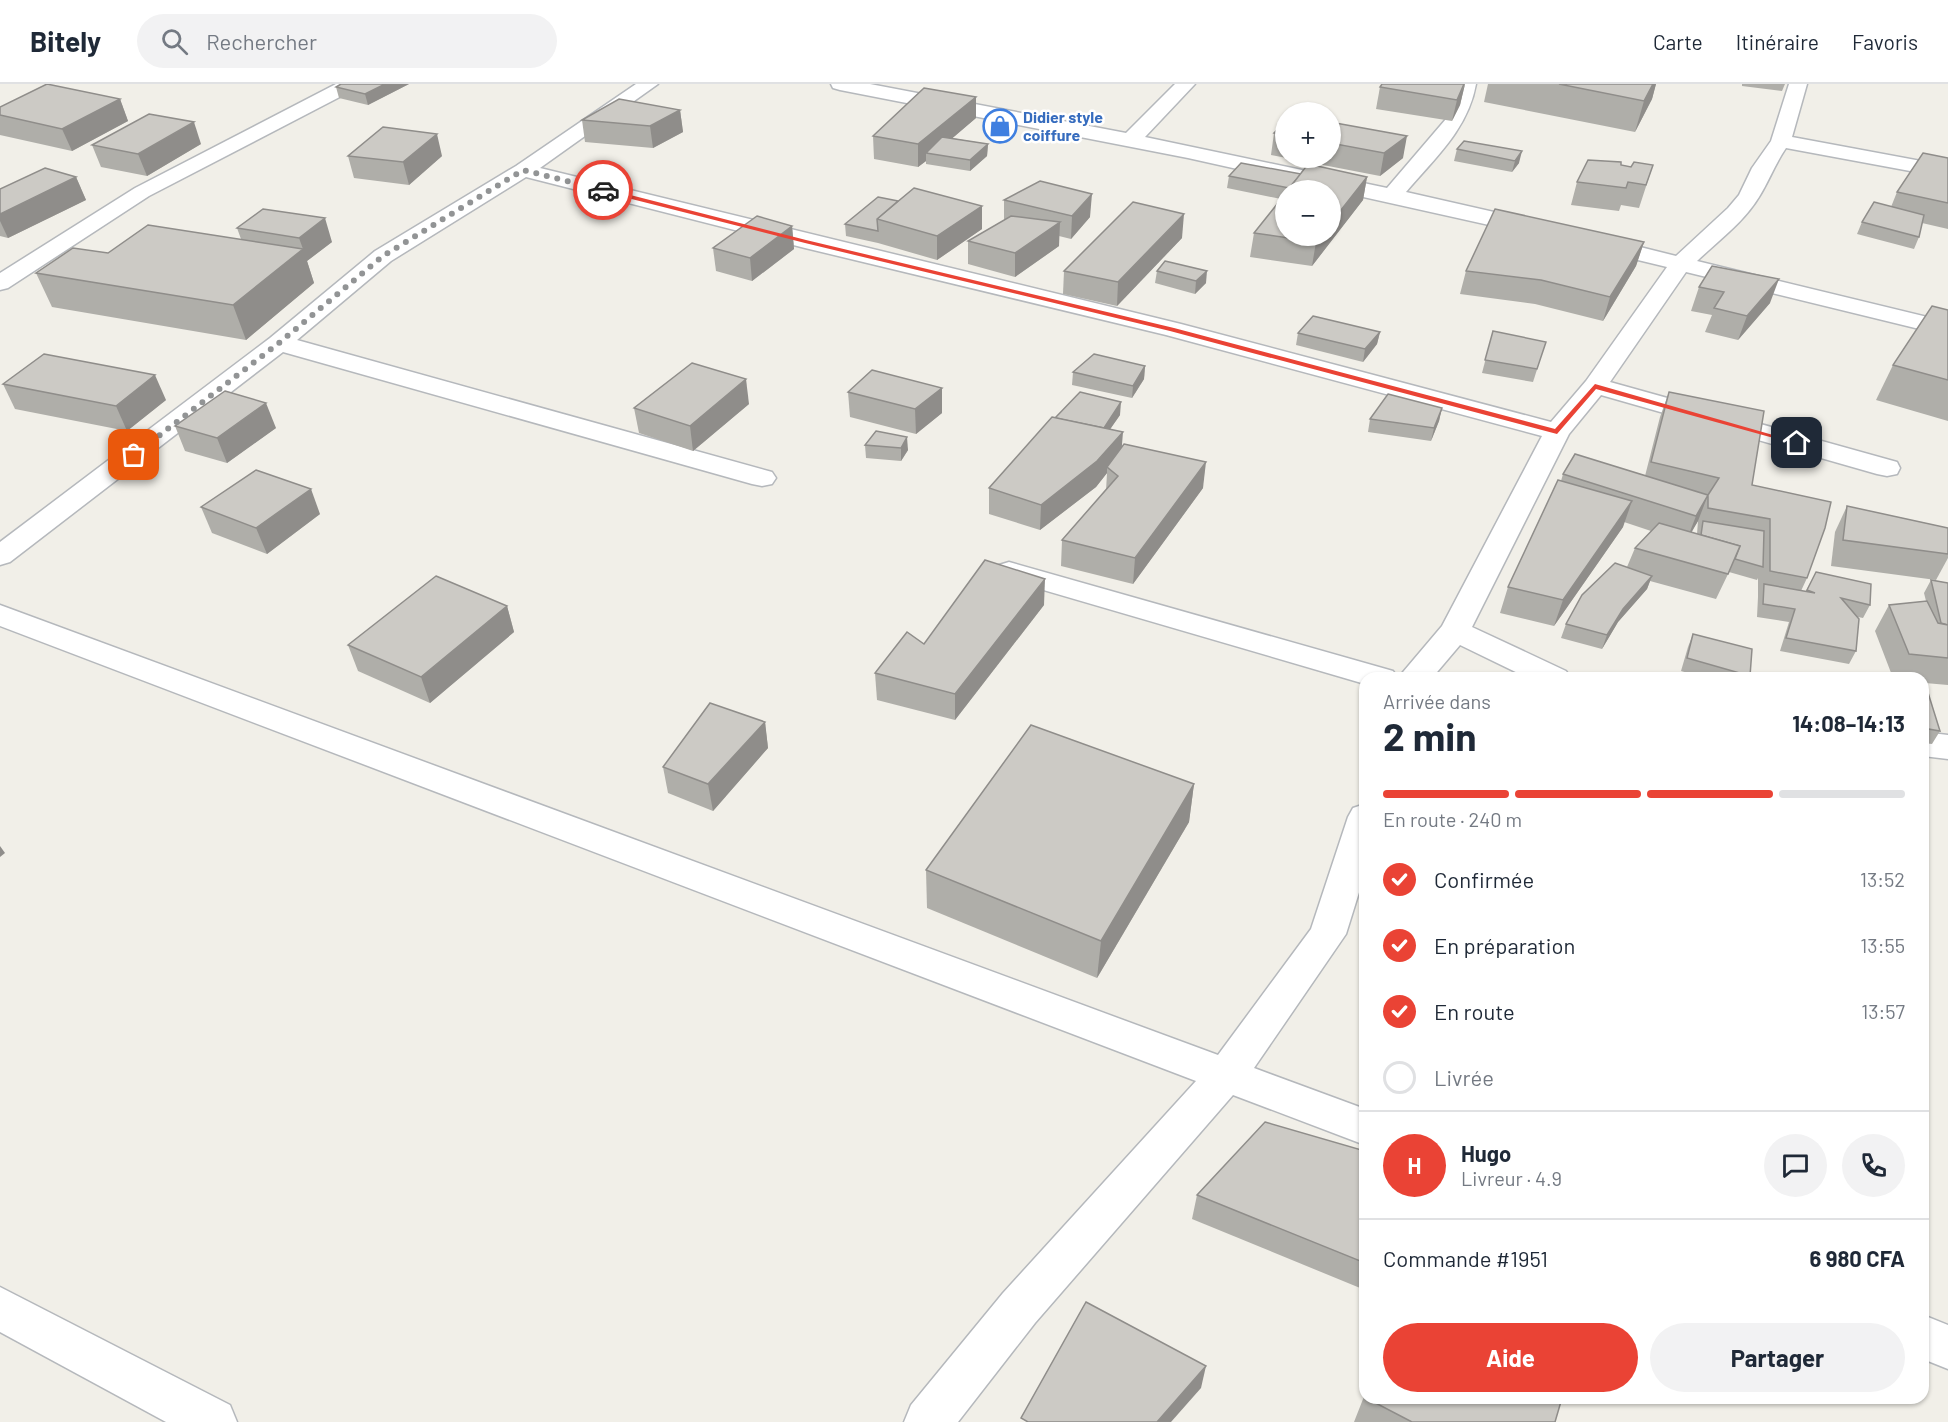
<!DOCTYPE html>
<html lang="fr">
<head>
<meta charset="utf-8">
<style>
	:root { --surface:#fff; --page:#f2f2f3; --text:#1f2937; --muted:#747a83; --line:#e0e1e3; --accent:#ea4335 }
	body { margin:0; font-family:Barlow,sans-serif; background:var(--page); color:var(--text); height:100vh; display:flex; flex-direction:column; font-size:22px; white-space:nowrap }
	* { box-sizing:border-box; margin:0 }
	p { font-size:20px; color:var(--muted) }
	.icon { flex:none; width:33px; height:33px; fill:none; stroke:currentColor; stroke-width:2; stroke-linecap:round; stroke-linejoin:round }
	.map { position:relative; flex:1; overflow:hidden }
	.panel { position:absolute; left:1359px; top:588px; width:570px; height:732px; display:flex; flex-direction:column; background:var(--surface); border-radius:18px; box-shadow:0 2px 4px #0004 }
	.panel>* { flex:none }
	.tools { position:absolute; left:1275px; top:18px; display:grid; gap:12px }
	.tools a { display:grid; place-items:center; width:66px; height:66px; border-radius:50%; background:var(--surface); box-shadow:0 2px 4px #0004; font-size:30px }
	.pin { position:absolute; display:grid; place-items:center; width:51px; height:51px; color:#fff; margin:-26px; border-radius:12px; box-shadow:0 3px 9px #0006 }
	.courier { position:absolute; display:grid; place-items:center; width:60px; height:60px; margin:-30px; border:4px solid #ea4335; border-radius:50%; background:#fff; color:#222; box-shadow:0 2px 8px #0007 }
	.overview em { font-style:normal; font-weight:700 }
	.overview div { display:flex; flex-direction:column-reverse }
	.overview { display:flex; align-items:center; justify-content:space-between; height:102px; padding:0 24px }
	h1 { font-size:39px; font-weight:700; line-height:45px }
	.bar { display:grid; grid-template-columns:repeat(4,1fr); gap:9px 6px; align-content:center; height:72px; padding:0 24px }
	.bar i { height:8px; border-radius:4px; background:var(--line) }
	.bar .current { background:var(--accent) }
	.bar p { grid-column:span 4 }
	.line { display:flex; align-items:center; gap:15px; padding:0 24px; border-top:2px solid var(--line) }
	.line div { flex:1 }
	.round { display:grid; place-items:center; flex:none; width:63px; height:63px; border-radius:32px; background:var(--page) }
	ol { padding:0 24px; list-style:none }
	li { display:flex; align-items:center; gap:18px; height:66px }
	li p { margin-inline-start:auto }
	li .icon { padding:6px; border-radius:50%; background:var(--accent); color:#fff; stroke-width:4 }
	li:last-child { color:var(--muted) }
	li i { width:33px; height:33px; border:3px solid var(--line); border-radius:50% }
	.cta { display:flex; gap:12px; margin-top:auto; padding:12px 24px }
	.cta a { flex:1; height:69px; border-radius:36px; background:var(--accent); color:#fff; font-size:24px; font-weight:700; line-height:69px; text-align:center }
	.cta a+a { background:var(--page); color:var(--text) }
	header { display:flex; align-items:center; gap:36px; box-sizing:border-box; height:84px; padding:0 30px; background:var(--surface); border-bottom:2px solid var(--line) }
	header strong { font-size:28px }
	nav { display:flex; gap:33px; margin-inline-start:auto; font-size:21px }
	.search { width:420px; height:54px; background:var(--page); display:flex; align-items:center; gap:15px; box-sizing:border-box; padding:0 21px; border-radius:33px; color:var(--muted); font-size:22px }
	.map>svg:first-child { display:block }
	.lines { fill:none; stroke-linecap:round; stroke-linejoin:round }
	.minor-casing { stroke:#b5b8bc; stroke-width:3 }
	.minor { fill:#fff; fill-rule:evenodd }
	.wall { fill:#afaea9; fill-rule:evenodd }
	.shaded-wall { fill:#8f8d8a }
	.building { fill:#cccac5; stroke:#8f8d8a; stroke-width:1.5 }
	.route { fill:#ea4335 }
	.done { stroke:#929495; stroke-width:6; stroke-dasharray:0 10.8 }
	.labels { text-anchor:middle; stroke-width:5; stroke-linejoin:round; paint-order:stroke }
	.far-shop-label { font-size:16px; font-weight:bold; fill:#366cbe; stroke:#fff; text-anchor:start }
</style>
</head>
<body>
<header>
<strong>Bitely</strong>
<div class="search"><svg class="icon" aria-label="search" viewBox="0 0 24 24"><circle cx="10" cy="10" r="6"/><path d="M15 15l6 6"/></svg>Rechercher</div>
<nav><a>Carte</a><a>Itinéraire</a><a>Favoris</a></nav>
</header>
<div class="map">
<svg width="1948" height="1338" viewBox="0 0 1948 1338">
	<rect width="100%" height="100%" fill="#f1efe8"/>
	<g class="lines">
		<defs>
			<g id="minor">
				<path d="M336 0H359L357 4 149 112 8 204 0 206V189L135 104Z"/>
				<path d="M636 0H658L540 84 1181 240 1551 338 1586 297 1667 183 1588 164 1585 159 1588 154 1596 152 1676 172 1728 124 1739 111 1752 84 1771 57 1789 0H1807L1792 53 1948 82V94L1786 64C1775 80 1769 97 1759 113 1744 138 1718 157 1697 177L1948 238V252L1686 188 1610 298 1897 378 1900 384 1897 390 1887 392 1877 390 1601 311 1569 350 1472 543 1566 587 1571 594H1528L1460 561 1432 594H1398L1442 542 1542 352 1166 251 805 164 526 93 391 177 297 256 772 388 776 394 772 400 762 402 752 400 283 268 10 478 0 481V458L270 254 375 167 516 82Z"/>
				<path d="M831 0H870L1126 49 1175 0H1195L1145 53 1387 104 1446 35 1453 20 1458 0H1476C1468 45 1435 74 1406 108L1542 139 1545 144 1542 149 1534 151 1188 74 840 6 833 4Z"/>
				<path d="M1009 478 1393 587 1398 594H1365V600L999 493 994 487 999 481Z"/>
				<path d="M0 521 1218 971 1311 845 1348 733 1353 724 1365 720V789L1346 850 1254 984 1365 1025V1061L1233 1011 1035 1239 958 1338H904L911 1321 1003 1209 1196 997 0 542Z"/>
				<path d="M1923 648 1948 651V675L1923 672Z"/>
				<path d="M0 1203 230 1321 237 1338H166L0 1248Z"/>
				<path d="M1923 1231 1948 1241V1285L1923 1275Z"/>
			</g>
		</defs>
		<!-- minor casing -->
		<use href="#minor" class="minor-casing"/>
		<!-- minor -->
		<use href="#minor" class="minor"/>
	</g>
	<!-- wall -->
	<g class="wall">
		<path d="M409 0 368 21 339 14 336 3Z"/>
		<path d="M1465 0 1460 21 1452 37 1376 25 1380 3Z"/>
		<path d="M1488 0H1656L1652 15 1635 48 1484 18Z"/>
		<path d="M1742 0H1785L1782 7 1742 2Z"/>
		<path d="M120 15 128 37 72 67 0 51V23Z"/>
		<path d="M680 26 683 48 653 64 585 58 582 36Z"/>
		<path d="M976 34 952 54 988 60 987 72 970 87 926 80V77L918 83 874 75 873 52Z"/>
		<path d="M1286 37V74H1330V38L1403 74 1380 92 1271 71 1274 49Z"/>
		<path d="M1464 57 1519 79 1512 88 1454 77 1457 65Z"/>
		<path d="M201 60 147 92 101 83 92 61Z"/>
		<path d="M348 72H442L409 101 354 94Z"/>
		<path d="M1948 74V145L1922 139 1919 153 1914 165 1857 150 1862 138 1891 123 1897 108Z"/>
		<path d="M1621 81 1631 83 1653 81 1639 124 1621 121 1619 127 1571 121 1577 98Z"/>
		<path d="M1301 90 1367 93 1363 116 1312 182 1250 173 1254 149 1281 115 1227 104 1229 92ZM1286 106H1330L1286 152Z"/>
		<path d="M76 93 86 116 8 154 0 152V105Z"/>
		<path d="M1004 116 1090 133 1071 155 1059 152V162L1015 193 968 180V157L1004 136Z"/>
		<path d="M898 117 982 122V145L937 176 878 159 846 152 845 140Z"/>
		<path d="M792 142 794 165 752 197 716 187 713 164Z"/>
		<path d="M237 144 332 158 307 177 314 199 246 256 52 223 36 189 108 169 241 155Z"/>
		<path d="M1182 154 1117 222 1063 210 1064 187Z"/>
		<path d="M1644 158 1636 182 1603 237 1535 220 1460 210 1466 187Z"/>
		<path d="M1712 182 1770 219 1738 256 1705 248 1712 231 1691 227 1699 203Z"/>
		<path d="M1157 187 1206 199 1195 210 1155 199Z"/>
		<path d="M1948 226V337L1876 316 1893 281Z"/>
		<path d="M1493 247 1542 270 1533 298 1482 289Z"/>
		<path d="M1380 248 1377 260 1363 278 1296 261 1298 249Z"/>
		<path d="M1145 282 1144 295 1132 314 1072 301 1073 288Z"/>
		<path d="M3 300 166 316 127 347 15 325Z"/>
		<path d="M942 304V329L916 350 850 333 848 308Z"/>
		<path d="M1669 308 1752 401 1807 494 1801 507H1806L1816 488 1870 521 1863 534 1858 533 1856 567 1849 580 1780 567 1789 538 1757 533 1758 513V494L1757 496 1729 488 1716 515 1650 497 1647 505 1618 538 1602 565 1561 554 1566 540 1627 483 1635 464 1651 447 1624 438 1623 443 1554 542 1500 529 1508 503 1561 397 1563 390 1645 392 1660 333ZM1698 437 1697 450 1691 448Z"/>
		<path d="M749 320 693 367 639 349 634 324Z"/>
		<path d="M1442 324 1439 337 1431 357 1368 348 1370 335Z"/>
		<path d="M1120 331 1110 345 1122 363 1203 404 1133 500 1061 482 1062 456 1106 407 1107 389 1096 403 1040 446 989 430V404L1055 334Z"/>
		<path d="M175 342 276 344 227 379 185 367Z"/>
		<path d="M876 347 908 366 901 377 866 374 865 361Z"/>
		<path d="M1847 422 1948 444V474L1936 496 1831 482 1835 448Z"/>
		<path d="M201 423 320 430 267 470 212 449Z"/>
		<path d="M1931 496 1948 499V601L1925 599 1940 647 1932 660 1923 659V594H1893L1875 547 1889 521 1926 517 1924 509Z"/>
		<path d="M1044 521 955 636 877 616 875 589 924 560Z"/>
		<path d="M507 522 514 548 430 619 358 587 348 561Z"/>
		<path d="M1693 550 1750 592 1749 594H1705L1681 587 1688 563Z"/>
		<path d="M765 638 768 664 713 727 668 709 663 683Z"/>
		<path d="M1194 700 1189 738 1097 894 927 824 926 786Z"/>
		<path d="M1365 1067V1206L1192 1135 1197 1111Z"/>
		<path d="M1365 1310V1314L1555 1338H1354Z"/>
	</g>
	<!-- shaded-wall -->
	<g class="shaded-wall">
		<path d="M385 0H409L368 21 365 10Z"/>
		<path d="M1465 0 1460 21 1452 37 1457 16Z"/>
		<path d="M1653 0H1656L1652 15 1635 48 1644 17Z"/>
		<path d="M976 13V34L934 70 926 69V77L918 83V60Z"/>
		<path d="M120 15 128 37 72 67 62 45Z"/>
		<path d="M680 26 683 48 653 64 650 42Z"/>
		<path d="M194 38 201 60 147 92 138 70Z"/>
		<path d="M437 50 442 72 409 101 403 78Z"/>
		<path d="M1407 52 1403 74 1380 92 1384 69Z"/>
		<path d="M988 60 987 72 970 87V76Z"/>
		<path d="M1522 67 1519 79 1512 88 1515 77Z"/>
		<path d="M76 93 86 116 8 154 0 137V130Z"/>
		<path d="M1367 93 1363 116 1312 182 1316 158 1321 152H1330V140Z"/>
		<path d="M1092 110 1090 133 1071 155 1072 132Z"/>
		<path d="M982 122V145L937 176V152Z"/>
		<path d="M1184 130 1182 154 1117 222 1118 198Z"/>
		<path d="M325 134 332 158 307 177 314 199 246 256 233 221 303 165 299 154Z"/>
		<path d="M1060 138 1059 162 1015 193V169Z"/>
		<path d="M792 142 794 165 752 197 750 174Z"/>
		<path d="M1644 158 1636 182 1603 237 1610 213Z"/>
		<path d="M1207 187 1206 199 1195 210 1196 197Z"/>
		<path d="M1779 195 1770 219 1738 256 1747 232Z"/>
		<path d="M1380 248 1377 260 1363 278 1365 265Z"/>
		<path d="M1145 282 1144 295 1132 314 1133 302Z"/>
		<path d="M155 291 166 316 127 347 116 322Z"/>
		<path d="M746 295 749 320 693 367 690 342Z"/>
		<path d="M942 304V329L916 350 915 325Z"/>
		<path d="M1121 318 1120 331 1102 357 1103 344Z"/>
		<path d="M266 319 276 344 227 379 217 354Z"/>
		<path d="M1442 324 1439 337 1431 357 1434 344Z"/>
		<path d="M1123 348 1121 373 1107 383V389L1096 403 1040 446 1041 421Z"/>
		<path d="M907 353 908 366 901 377V364Z"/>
		<path d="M1206 378 1203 404 1133 500 1135 474Z"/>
		<path d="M311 405 320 430 267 470 256 444Z"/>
		<path d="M1708 411 1698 437 1686 458 1696 432Z"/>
		<path d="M1632 417 1623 443 1554 542 1563 516Z"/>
		<path d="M1652 492 1647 505 1618 538 1602 565 1607 551 1623 525Z"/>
		<path d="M1045 495 1044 521 955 636V610Z"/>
		<path d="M507 522 514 548 430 619 421 593Z"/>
		<path d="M765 638 768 664 713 727 708 700Z"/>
		<path d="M1194 700 1189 738 1097 894 1101 857Z"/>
		<path d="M0 762 5 769 0 773Z"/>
		<path d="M1206 1282 1201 1304 1171 1338H1157Z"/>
	</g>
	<!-- building -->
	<g class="building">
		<path d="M47 0 120 15 62 45 0 31V23Z"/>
		<path d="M341 0H385L365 10 336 3Z"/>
		<path d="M1382 0H1464L1457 16 1380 3Z"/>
		<path d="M1559 0H1653L1644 17Z"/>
		<path d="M924 4 976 13 918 60 873 52Z"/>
		<path d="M619 15 680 26 650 42 582 36Z"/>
		<path d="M149 30 194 38 138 70 92 61Z"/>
		<path d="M1286 37V51L1274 49Z"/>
		<path d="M1330 38 1407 52 1384 69 1330 59Z"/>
		<path d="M383 43 437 50 403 78 348 72Z"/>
		<path d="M942 53 988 60 970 76 926 69Z"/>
		<path d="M1464 57 1522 67 1515 77 1457 65Z"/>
		<path d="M1923 69 1948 74V119L1897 108Z"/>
		<path d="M1588 76 1621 78V81L1631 83 1634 78 1653 81 1646 101 1628 98 1626 104 1577 98Z"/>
		<path d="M1241 79 1301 90 1289 104 1229 92Z"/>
		<path d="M1308 80 1367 93 1330 140V106H1288Z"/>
		<path d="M45 84 76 93 0 130V105Z"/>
		<path d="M1040 97 1092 110 1072 132 1004 116Z"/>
		<path d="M914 104 982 122 937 152 877 135Z"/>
		<path d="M1286 109V152H1321L1316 158 1254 149Z"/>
		<path d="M878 113 898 117 877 135 878 147 845 140Z"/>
		<path d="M1133 118 1184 130 1118 198 1064 187Z"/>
		<path d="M1874 118 1924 131 1919 153 1862 138Z"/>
		<path d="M263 125 325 134 299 154 237 144Z"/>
		<path d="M1495 125 1644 158 1610 213 1541 196 1466 187Z"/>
		<path d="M757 132 792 142 750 174 713 164Z"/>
		<path d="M1011 132 1060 138 1015 169 968 157Z"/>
		<path d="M148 141 303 165 233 221 36 189 73 164 108 169Z"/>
		<path d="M1165 177 1207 187 1196 197 1157 187Z"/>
		<path d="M1712 182 1779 195 1747 232 1714 224 1724 208 1699 203Z"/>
		<path d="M1932 222 1948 226V296L1893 281Z"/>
		<path d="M1313 232 1380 248 1365 265 1298 249Z"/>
		<path d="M1493 247 1546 258 1537 285 1485 276Z"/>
		<path d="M44 270 155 291 116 322 3 300Z"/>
		<path d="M1094 270 1145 282 1133 302 1073 288Z"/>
		<path d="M692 279 746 295 690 342 634 324Z"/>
		<path d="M872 286 942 304 915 325 848 308Z"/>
		<path d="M225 307 266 319 217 354 175 342Z"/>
		<path d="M1080 308 1121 318 1104 344 1055 334Z"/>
		<path d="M1669 308 1764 327 1752 401 1831 418 1825 444 1807 494 1770 487V435L1708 424V411L1696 432 1563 390 1575 370 1708 411 1719 394 1651 378Z"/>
		<path d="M1388 310 1442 324 1434 344 1370 335Z"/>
		<path d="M1052 333 1123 348 1097 377 1041 421 989 404Z"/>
		<path d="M876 347 907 353 901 364 865 361Z"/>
		<path d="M1124 360 1206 378 1135 474 1062 456 1118 392 1107 383Z"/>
		<path d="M256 386 311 405 256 444 201 423Z"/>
		<path d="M1558 396 1632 417 1563 516 1508 503Z"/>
		<path d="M1847 422 1948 444V470L1843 456Z"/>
		<path d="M1703 437 1764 447 1763 483 1735 475 1740 462 1701 451Z"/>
		<path d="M1659 439 1740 462 1728 490 1635 464Z"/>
		<path d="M985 476 1045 495 955 610 875 589 907 548 924 560Z"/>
		<path d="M1615 479 1652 492 1623 525 1607 551 1566 540 1582 511Z"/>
		<path d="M1816 488 1871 500 1870 521 1841 514 1859 535 1856 567 1786 554 1795 525 1763 520 1764 500 1815 509 1807 506Z"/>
		<path d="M436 492 507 522 421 593 348 561Z"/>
		<path d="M1931 496 1948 499V541L1941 539Z"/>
		<path d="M1927 517 1938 539 1948 541V574L1909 570 1889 521Z"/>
		<path d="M1693 550 1752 565 1750 592 1687 574Z"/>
		<path d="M1923 599H1925L1940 647 1923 644Z"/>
		<path d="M710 619 765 638 708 700 663 683Z"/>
		<path d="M1031 641 1194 700 1101 857 926 786Z"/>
		<path d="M1265 1038 1365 1067V1179L1197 1111Z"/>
		<path d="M1086 1218 1206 1282 1157 1338H1028L1021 1334Z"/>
		<path d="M1366 1314H1562L1555 1338H1412Z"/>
	</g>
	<!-- route -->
	<path class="route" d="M603 104 806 156 1174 244 1555 345 1595 300 1801 359 1795 360 1596 305 1557 350 1170 247 805 159 600 107Z"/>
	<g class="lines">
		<!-- done -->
		<path class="done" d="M134 371 279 259 383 172 523 86 603 106"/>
	</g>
	<!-- icons -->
	<defs>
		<symbol id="shop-ring" viewBox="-11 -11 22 22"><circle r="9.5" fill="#fff" stroke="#3f7fe0" stroke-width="1.5"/><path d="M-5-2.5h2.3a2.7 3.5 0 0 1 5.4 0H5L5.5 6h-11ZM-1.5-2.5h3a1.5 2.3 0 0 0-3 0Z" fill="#3f7fe0"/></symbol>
	</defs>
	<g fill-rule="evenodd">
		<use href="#shop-ring" x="981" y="23" width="38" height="38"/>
	</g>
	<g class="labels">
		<!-- far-shop labels -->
		<g class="far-shop-label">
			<text x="1023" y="39">Didier style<tspan x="1023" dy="18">coiffure</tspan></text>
		</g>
	</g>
</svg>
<div class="tools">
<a>+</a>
<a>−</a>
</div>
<div class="pin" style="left:134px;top:371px;background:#ea580c"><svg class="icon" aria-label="bag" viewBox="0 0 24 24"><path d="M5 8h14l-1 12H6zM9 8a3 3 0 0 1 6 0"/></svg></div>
<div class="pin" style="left:1797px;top:359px;background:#1f2937"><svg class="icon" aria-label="home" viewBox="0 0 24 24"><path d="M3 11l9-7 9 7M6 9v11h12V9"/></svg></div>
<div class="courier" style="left:603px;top:106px"><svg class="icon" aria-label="car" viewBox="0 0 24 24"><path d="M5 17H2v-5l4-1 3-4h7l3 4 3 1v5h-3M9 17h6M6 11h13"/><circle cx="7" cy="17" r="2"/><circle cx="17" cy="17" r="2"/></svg></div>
<section class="panel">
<div class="overview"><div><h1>2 min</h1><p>Arrivée dans</p></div><em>14:08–14:13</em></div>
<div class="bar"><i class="current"></i><i class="current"></i><i class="current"></i><i></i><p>En route · 240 m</p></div>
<ol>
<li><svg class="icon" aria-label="check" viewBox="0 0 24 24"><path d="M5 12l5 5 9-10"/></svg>Confirmée<p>13:52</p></li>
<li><svg class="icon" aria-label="check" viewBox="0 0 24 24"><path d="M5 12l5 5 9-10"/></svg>En préparation<p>13:55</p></li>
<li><svg class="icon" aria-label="check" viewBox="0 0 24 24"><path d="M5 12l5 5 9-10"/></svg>En route<p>13:57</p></li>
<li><i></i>Livrée</li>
</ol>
<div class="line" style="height:108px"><b class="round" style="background:var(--accent);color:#fff">H</b><div><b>Hugo</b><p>Livreur · 4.9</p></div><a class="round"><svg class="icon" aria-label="chat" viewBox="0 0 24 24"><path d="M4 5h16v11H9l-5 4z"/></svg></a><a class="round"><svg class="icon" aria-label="phone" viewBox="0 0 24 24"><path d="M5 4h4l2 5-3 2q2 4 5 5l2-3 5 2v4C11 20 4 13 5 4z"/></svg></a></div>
<div class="line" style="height:78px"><div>Commande #1951</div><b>6 980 CFA</b></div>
<div class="cta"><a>Aide</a><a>Partager</a></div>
</section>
</div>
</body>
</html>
